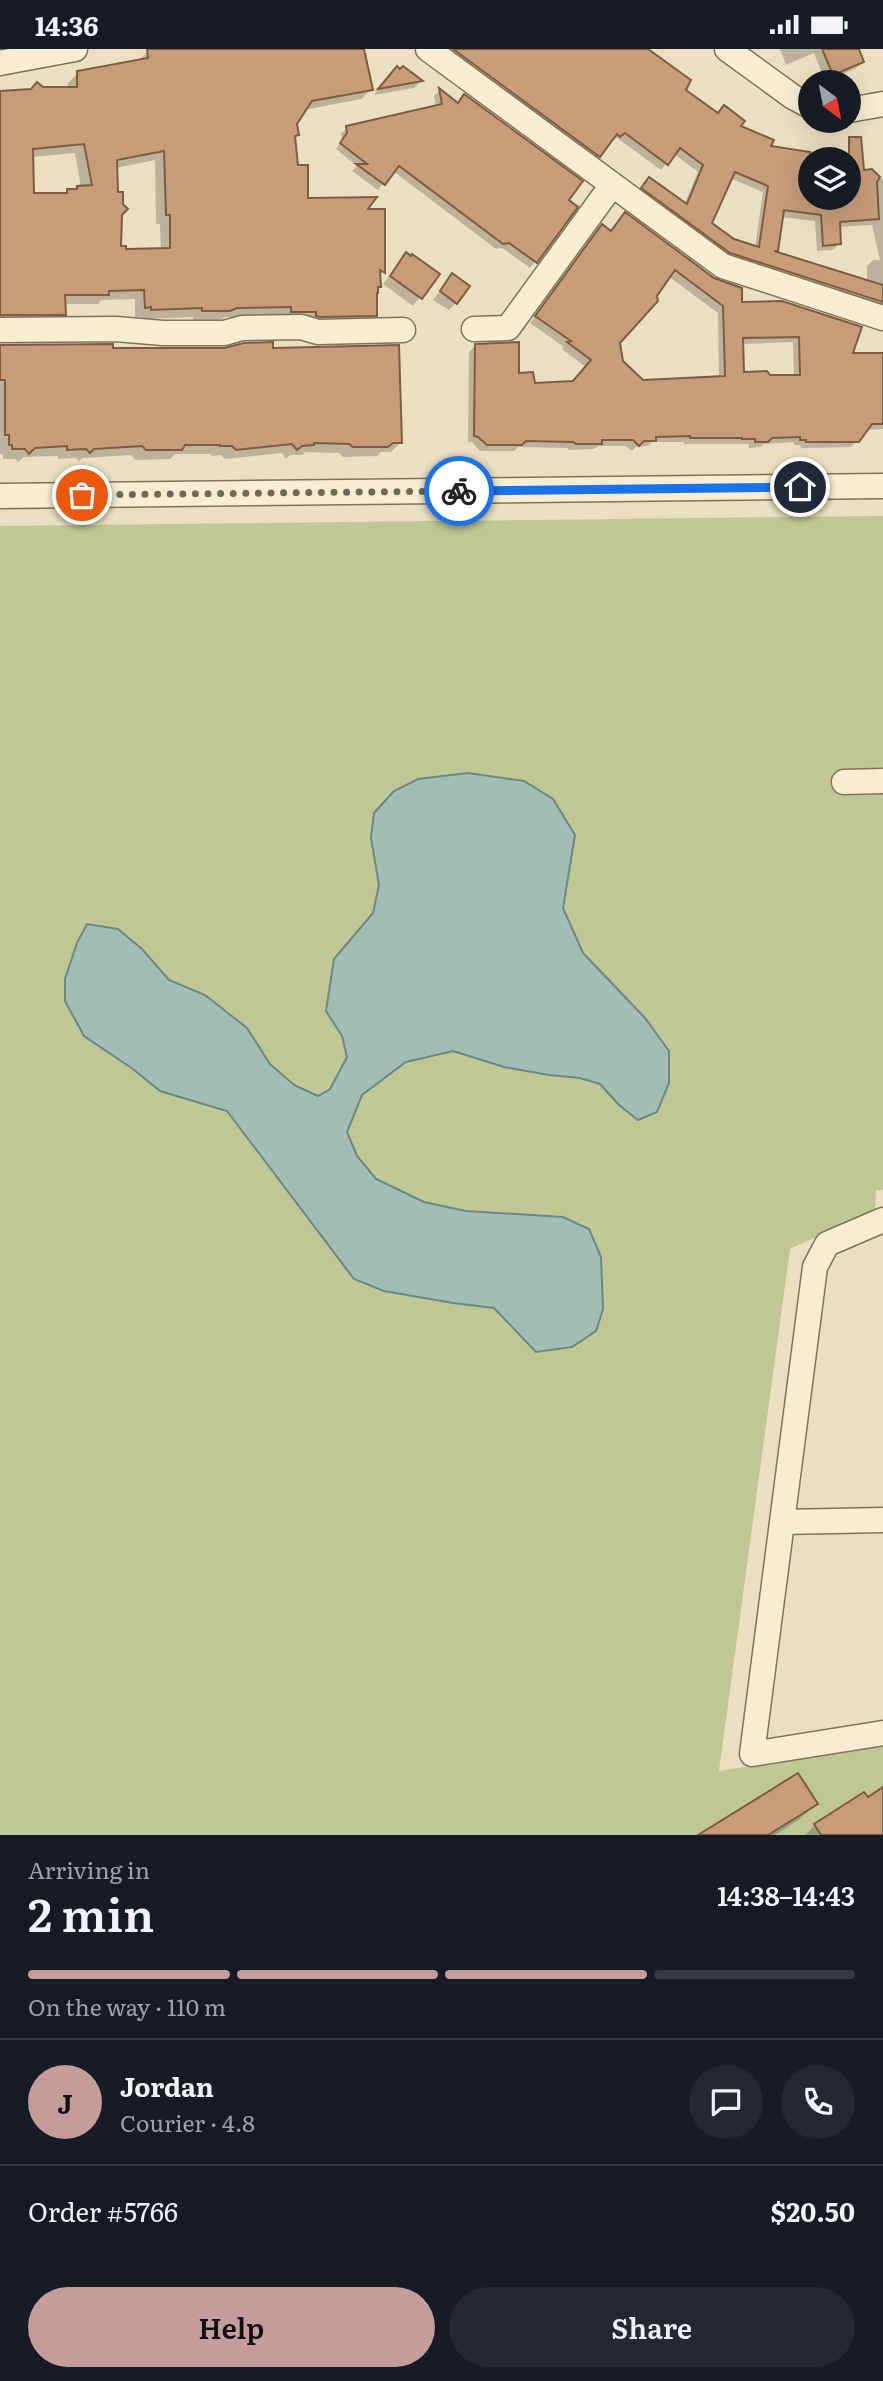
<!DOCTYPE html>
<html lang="en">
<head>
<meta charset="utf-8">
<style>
	:root { --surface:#171b24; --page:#242831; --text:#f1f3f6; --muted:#9ea1a6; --line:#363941; --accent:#c49c9c }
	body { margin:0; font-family:Literata,serif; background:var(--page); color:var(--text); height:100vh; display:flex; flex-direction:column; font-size:26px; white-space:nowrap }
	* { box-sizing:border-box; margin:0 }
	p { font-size:23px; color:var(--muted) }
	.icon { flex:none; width:38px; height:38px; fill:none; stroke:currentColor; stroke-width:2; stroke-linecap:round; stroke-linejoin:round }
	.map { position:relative; height:1786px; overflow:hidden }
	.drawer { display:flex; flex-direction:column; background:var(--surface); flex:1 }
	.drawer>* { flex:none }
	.needle { width:46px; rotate:148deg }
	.controls { position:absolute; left:798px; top:21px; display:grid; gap:14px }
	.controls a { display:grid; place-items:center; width:63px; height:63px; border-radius:50%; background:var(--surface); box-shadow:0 7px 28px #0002; font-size:35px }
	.pin { position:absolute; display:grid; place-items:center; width:60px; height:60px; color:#fff; margin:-30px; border:4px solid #fff; border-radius:50%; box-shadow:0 2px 7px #0007 }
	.courier { position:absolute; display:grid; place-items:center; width:70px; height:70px; margin:-35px; border:5px solid #1a73e8; border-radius:50%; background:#fff; color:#222; box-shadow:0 2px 9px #0007 }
	.headline em { font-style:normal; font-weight:600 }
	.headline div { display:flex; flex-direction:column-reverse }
	.headline { display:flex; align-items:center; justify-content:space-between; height:119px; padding:0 28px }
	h1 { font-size:46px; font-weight:600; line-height:52px }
	.bar { display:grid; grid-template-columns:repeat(4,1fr); gap:10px 7px; align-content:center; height:84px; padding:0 28px }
	.bar i { height:9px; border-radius:5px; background:var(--line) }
	.bar .active { background:var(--accent) }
	.bar p { grid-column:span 4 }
	.line { display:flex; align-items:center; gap:18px; padding:0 28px; border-top:2px solid var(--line) }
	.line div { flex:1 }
	.round { display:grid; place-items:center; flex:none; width:74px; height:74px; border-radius:37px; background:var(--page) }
	.button { display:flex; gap:14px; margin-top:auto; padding:14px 28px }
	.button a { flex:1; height:80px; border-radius:42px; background:var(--accent); color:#111; font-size:28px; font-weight:600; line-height:80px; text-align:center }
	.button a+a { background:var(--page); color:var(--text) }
	.status { display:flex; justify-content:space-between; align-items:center; height:49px; padding:0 35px; background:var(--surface); direction:ltr }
	.status svg { height:19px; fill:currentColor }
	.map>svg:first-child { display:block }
	.green { fill:#bfc795 }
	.water { fill:#a3bdb6; stroke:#6b8983; stroke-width:2 }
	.shadow { fill:#0003; fill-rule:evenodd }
	.building { fill:#c69c79; stroke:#7f5c41; stroke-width:2; fill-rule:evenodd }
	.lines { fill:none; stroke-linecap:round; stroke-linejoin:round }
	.minor-casing { stroke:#827159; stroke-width:27 }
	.minor { stroke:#f6edd2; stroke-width:24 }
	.done { stroke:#726856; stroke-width:7; stroke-dasharray:0 12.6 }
	.route { stroke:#1a73e8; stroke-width:9 }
</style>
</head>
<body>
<div class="status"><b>14:36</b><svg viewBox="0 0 49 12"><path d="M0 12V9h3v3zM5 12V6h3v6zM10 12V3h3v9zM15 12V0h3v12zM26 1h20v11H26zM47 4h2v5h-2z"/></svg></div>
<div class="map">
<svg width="883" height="1786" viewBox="0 0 883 1786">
	<rect width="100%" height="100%" fill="#eadfc0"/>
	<!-- green -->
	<path class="green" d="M883 467V1141H876L875 1161 790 1200 719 1722 883 1695V1786H0V477Z"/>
	<!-- water -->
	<path class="water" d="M468 724 524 732 553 750 575 786 563 859 583 904 645 969 669 1002V1034L657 1063 638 1071 619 1056 600 1035 580 1029 549 1026 504 1018 453 1002 406 1013 362 1046 347 1083 357 1107 376 1130 424 1153 466 1162 563 1168 589 1180 601 1208 603 1260 596 1282 572 1298 536 1303 494 1259 453 1254 384 1242 354 1230 227 1062 160 1042 133 1020 84 987 65 952V930L77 894 87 875 118 880 142 900 169 931 205 946 247 979 270 1015 294 1036 318 1047 330 1040 347 1008 342 987 326 962 334 910 373 864 379 836 371 789 374 764 394 742 418 730Z"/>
	<!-- shadow -->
	<g class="shadow">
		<path d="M161 0H363L371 41 361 50 304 61 295 75 297 85 293 90 297 118 307 151 365 162H383V223L379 227 375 266 365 276 282 267 226 268 218 271H193V268L142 270V268H135V250L101 251 98 255H64V265L54 275 0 277V44L68 40V34L78 24 138 12 148 2ZM75 104 81 138 68 142 64 146H32V108ZM155 111 156 175H160L161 201H124L120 199 121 156 116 145V119Z"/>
		<path d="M439 0H645L684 41 717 65 724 58 738 78 769 99 804 104 807 101 825 106V110H851L862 123 874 122 875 131 883 129V259L723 209 637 146 643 136 684 156 698 123 674 105 661 121 617 89 612 92 593 113ZM810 110H849V149H810ZM730 129 763 143 755 198 733 191 710 174ZM781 168 815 172 817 202 833 201 840 194 838 178 872 176 880 211H873L867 217V233L773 204 776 201Z"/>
		<path d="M780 0H857L862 13 855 20 825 32 814 4 786 16Z"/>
		<path d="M389 27 421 32 414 39 374 46Z"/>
		<path d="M439 42 575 158 530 219 502 199 496 200 393 122 378 141 352 122 357 117 336 100 342 91 341 85 347 79 436 58 434 47Z"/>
		<path d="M625 165 741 255 851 306H883V380L866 381 851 398 801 399 800 396H794V393L764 395 760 398 749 399V395H684V393H652L648 397 636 398 632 402 626 397H598L594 400 569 401 567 399 518 398 514 402H480L472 393H468L469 303 475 297 534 335 572 334 586 318 562 300 564 298 530 274 596 184 610 183ZM668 227 718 264 719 329 642 333 622 313 618 294ZM793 293 794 328H770L742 325V295Z"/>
		<path d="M406 206 438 225 413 257 383 235Z"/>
		<path d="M452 226 456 254 449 261 433 251Z"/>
		<path d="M0 298 111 301H272L400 394 391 403H381L377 407 343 408 339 404 305 403 303 406H290L286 410 282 404 225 410 221 406 211 407V405H175L170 410 136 411 131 406 83 409 79 412 76 409 58 410V407L24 408 18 413 15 410H3V405H0Z"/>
		<path d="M883 1740V1786H805L815 1776 864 1745 867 1750Z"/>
		<path d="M815 1755 800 1770 775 1786H703Z"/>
	</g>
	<!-- building -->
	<g class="building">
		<path d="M147 0H364L373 41 312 52 297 75 299 86 295 87 298 116H308V149L377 148 368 160H385V224L380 221 381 238H378V244H377V267L320 268 316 267V263H291V258L237 259 230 262H202V259L151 261V258L145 259 144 241 109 242V246H65L66 266H0V42L31 40 37 33 43 38H77V22L148 9ZM84 95 92 136 77 137V140H67V144H34L33 100ZM164 102 166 166H170V199L126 200V197H121L122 166 128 160 123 155V143H118L117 111Z"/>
		<path d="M453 0H648L691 31 686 41 718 64 724 56 745 72 741 77 774 91 771 97 810 103V149H849V88H861L864 121 872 120 880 128 877 133 879 170 840 173 841 195 823 197 821 166 784 161 778 202H774L883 236V253L730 204 641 139 649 128 687 155 703 116 680 99 668 116 625 84 620 88 617 85 600 108ZM735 123 768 137 759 198 734 190 712 174Z"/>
		<path d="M822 0H859L864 13 833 26Z"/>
		<path d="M397 17 400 20 403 17 423 32 378 40Z"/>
		<path d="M439 39 458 54 464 45 583 132 569 151 578 158 537 214 509 194 503 195 399 117 385 136 356 115H367L340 94 347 84 346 77 442 55Z"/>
		<path d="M625 163 714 229 742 239V253L782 252 862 278 853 304H883V375H872L859 393H806V391H800V388L772 389 768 393H755V390H742V389H690V387L656 388V392H644L639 397 633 391H602V395H576L573 393 526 392 522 396H487L478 388 474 387 475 295 519 293V324L533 323 535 334 573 332 591 311 567 293 571 292 535 267 602 175 611 182ZM675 221 723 257 725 327 643 331 623 312 620 294 658 252 657 247ZM799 288 800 326H770L767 322 744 323 743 289Z"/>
		<path d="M406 203 411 207 412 205 440 225 422 250 390 227Z"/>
		<path d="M452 224 470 237 457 255 440 242Z"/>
		<path d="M273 293V299L399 296 402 394H393L388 398H353L349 395 314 394V396L302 397 297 401 292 395 236 401 232 397H220V396H185L182 401H146L142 397 94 400 90 404 86 400 67 401V397L35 399 29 405 25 400H12V396H9V386H5V331H0V296L113 295V299H224L244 294Z"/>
		<path d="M798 1724 818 1755 768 1786H698Z"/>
		<path d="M883 1738V1786H821L814 1775 864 1743 868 1748Z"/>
	</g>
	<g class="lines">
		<defs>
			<g id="minor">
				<path d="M428 0 723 217 883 269"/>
				<path d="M727 0 793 48 810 57"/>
				<path d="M0 14 75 0"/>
				<path d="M849 61 883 55"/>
				<path d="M474 280 508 279 612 136"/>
				<path d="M0 281 116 280 163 284H224L242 279 301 278 318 283 403 281"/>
				<path d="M0 447 883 437"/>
				<path d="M844 733 883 732"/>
				<path d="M883 1171 827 1195 815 1218 752 1705 883 1684"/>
				<path d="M783 1473 883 1471"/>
			</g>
		</defs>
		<!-- minor casing -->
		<use href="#minor" class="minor-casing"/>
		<!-- minor -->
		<use href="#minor" class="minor"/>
	</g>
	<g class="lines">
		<!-- done -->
		<path class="done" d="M82 446 459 442"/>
		<!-- route -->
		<path class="route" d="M459 442 800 438"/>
	</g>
</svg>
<div class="controls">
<a><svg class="needle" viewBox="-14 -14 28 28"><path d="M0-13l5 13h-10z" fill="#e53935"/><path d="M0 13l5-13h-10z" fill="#9ea1a6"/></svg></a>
<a><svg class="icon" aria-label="layers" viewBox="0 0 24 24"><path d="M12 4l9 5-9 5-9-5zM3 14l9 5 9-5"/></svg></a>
</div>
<div class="pin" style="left:82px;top:446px;background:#ea580c"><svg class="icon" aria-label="bag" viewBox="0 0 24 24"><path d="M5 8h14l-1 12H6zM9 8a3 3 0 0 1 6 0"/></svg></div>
<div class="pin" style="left:800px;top:438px;background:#1f2937"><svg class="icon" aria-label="home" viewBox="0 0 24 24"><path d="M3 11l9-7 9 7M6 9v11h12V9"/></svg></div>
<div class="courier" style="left:459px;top:442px"><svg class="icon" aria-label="bike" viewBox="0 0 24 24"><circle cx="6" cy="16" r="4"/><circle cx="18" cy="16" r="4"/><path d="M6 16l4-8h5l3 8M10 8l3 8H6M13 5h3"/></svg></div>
</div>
<section class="drawer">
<div class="headline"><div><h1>2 min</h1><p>Arriving in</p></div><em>14:38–14:43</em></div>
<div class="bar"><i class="active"></i><i class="active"></i><i class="active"></i><i></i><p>On the way · 110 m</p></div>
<div class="line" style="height:126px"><b class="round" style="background:var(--accent);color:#111">J</b><div><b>Jordan</b><p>Courier · 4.8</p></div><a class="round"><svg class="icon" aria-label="chat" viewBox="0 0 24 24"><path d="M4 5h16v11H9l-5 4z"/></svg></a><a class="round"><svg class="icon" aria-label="phone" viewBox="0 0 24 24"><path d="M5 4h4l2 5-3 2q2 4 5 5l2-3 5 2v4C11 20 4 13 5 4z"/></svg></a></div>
<div class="line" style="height:91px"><div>Order #5766</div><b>$20.50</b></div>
<div class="button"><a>Help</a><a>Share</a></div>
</section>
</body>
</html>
